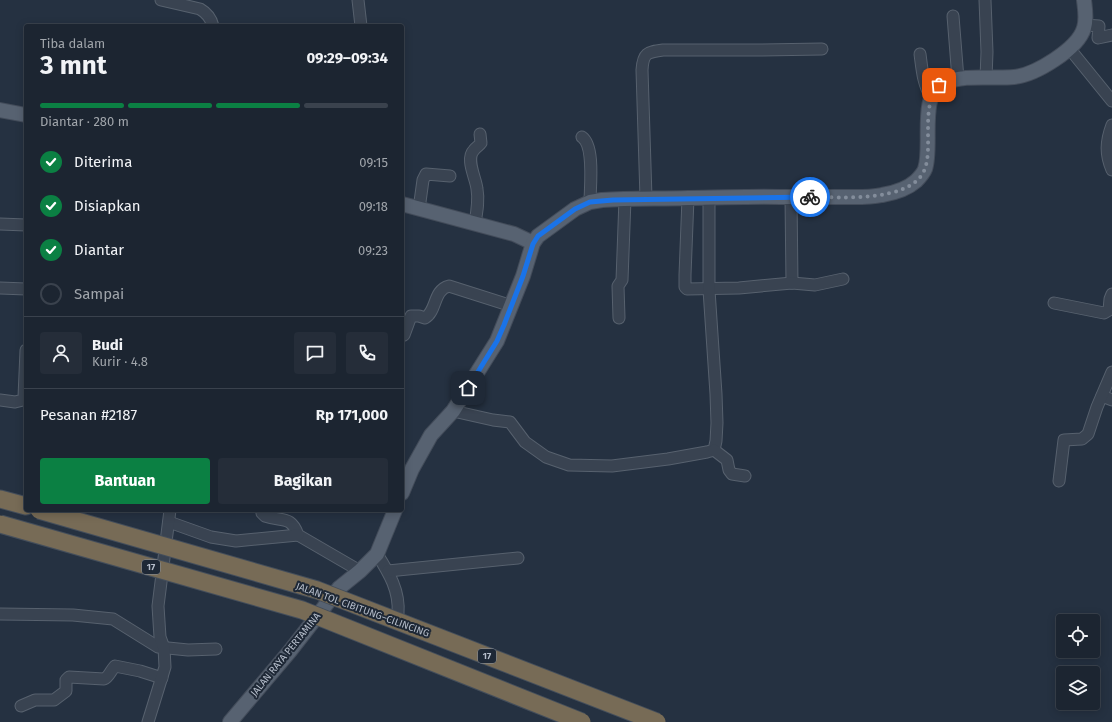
<!DOCTYPE html>
<html lang="id">
<head>
<meta charset="utf-8">
<style>
	:root { --surface:#1c2531; --page:#252d39; --text:#f1f3f6; --muted:#a0a5ab; --line:#3a424d; --accent:#0b8043 }
	body { margin:0; font-family:"Fira Sans",sans-serif; background:var(--page); color:var(--text); height:100vh; display:flex; flex-direction:column; font-size:15px; white-space:nowrap }
	* { box-sizing:border-box; margin:0 }
	p { font-size:13px; color:var(--muted) }
	.icon { flex:none; width:22px; height:22px; fill:none; stroke:currentColor; stroke-width:2; stroke-linecap:round; stroke-linejoin:round }
	.map { position:relative; flex:1; overflow:hidden }
	.panel { position:absolute; left:24px; top:24px; width:380px; height:488px; display:flex; flex-direction:column; background:var(--surface); border-radius:4px; box-shadow:0 2px 10px #0003,0 0 0 1px var(--line) }
	.panel>* { flex:none }
	.fabs { position:absolute; left:1056px; top:614px; display:grid; gap:8px }
	.fabs a { display:grid; place-items:center; width:44px; height:44px; border-radius:4px; background:var(--surface); box-shadow:0 2px 10px #0003,0 0 0 1px var(--line); font-size:20px }
	.pin { position:absolute; display:grid; place-items:center; width:34px; height:34px; color:#fff; margin:-17px; border-radius:8px; box-shadow:0 2px 6px #0006 }
	.courier { position:absolute; display:grid; place-items:center; width:40px; height:40px; margin:-20px; border:3px solid #1a73e8; border-radius:50%; background:#fff; color:#222; box-shadow:0 1px 5px #0007 }
	.overview em { font-style:normal; font-weight:700 }
	.overview div { display:flex; flex-direction:column-reverse }
	.overview { display:flex; align-items:center; justify-content:space-between; height:68px; padding:0 16px }
	h1 { font-size:26px; font-weight:700; line-height:30px }
	.bar { display:grid; grid-template-columns:repeat(4,1fr); gap:6px 4px; align-content:center; height:48px; padding:0 16px }
	.bar i { height:5px; border-radius:3px; background:var(--line) }
	.bar .active { background:var(--accent) }
	.bar p { grid-column:span 4 }
	.line { display:flex; align-items:center; gap:10px; padding:0 16px; border-top:1px solid var(--line) }
	.line div { flex:1 }
	.round { display:grid; place-items:center; flex:none; width:42px; height:42px; border-radius:4px; background:var(--page) }
	ol { padding:0 16px; list-style:none }
	li { display:flex; align-items:center; gap:12px; height:44px }
	li p { margin-inline-start:auto }
	li .icon { padding:4px; border-radius:50%; background:var(--accent); color:#fff; stroke-width:4 }
	li:last-child { color:var(--muted) }
	li i { width:22px; height:22px; border:2px solid var(--line); border-radius:50% }
	.cta { display:flex; gap:8px; margin-top:auto; padding:8px 16px }
	.cta a { flex:1; height:46px; border-radius:4px; background:var(--accent); color:#fff; font-size:16px; font-weight:700; line-height:46px; text-align:center }
	.cta a+a { background:var(--page); color:var(--text) }
	.map>svg:first-child { display:block }
	.lines { fill:none; stroke-linecap:round; stroke-linejoin:round }
	.minor-casing { stroke:#57616e; stroke-width:13 }
	.major-casing { stroke:#434c5a; stroke-width:16 }
	.highway-casing { stroke:#444e5b; stroke-width:19 }
	.minor { stroke:#394351; stroke-width:11 }
	.major { stroke:#576271; stroke-width:14 }
	.highway { stroke:#776b56; stroke-width:17 }
	.highway-bridge-casing { stroke:#444e5b; stroke-width:19; stroke-linecap:butt }
	.highway-bridge { stroke:#776b56; stroke-width:17 }
	.done { stroke:#838d9b; stroke-width:4; stroke-dasharray:0 7.2 }
	.route { stroke:#1a73e8; stroke-width:5 }
	.labels { text-anchor:middle; stroke-width:4; stroke-linejoin:round; paint-order:stroke }
	.shield { fill:#1e2836; stroke:#88919e; stroke-width:1 }
	.shield-label { font-size:9px; font-weight:bold; fill:#b6becb }
	.street-label { font-size:10px; fill:#b6becb; stroke:#1e2836 }
</style>
</head>
<body>
<div class="map">
<svg width="1112" height="722" viewBox="0 0 1112 722">
	<rect width="100%" height="100%" fill="#253141"/>
	<g class="lines">
		<defs>
			<g id="minor">
				<path d="M161 0 200 9C207 13 211 18 213 26"/>
				<path d="M358 0 361 26"/>
				<path d="M985 0 987 52 986 78"/>
				<path d="M953 16 958 79"/>
				<path d="M1085 25 1099 26 1098 38 1112 35"/>
				<path d="M1069 48 1112 101"/>
				<path d="M920 54C922 69 923 84 931 97"/>
				<path d="M1112 125C1106 141 1105 154 1112 170"/>
				<path d="M582 137C595 146 590 187 590 202"/>
				<path d="M791 197 792 283"/>
				<path d="M646 198 642 70C643 53 647 52 663 50H762L822 49"/>
				<path d="M688 198 685 275V287L687 289 739 288 792 283 815 285 843 279"/>
				<path d="M419 209 423 180 426 174 450 176"/>
				<path d="M475 223C477 211 479 200 477 189 476 178 465 159 474 150 476 147 479 146 481 143L480 134"/>
				<path d="M0 224 26 225"/>
				<path d="M0 288 26 289"/>
				<path d="M1054 303 1104 313 1109 310 1110 299 1112 294"/>
				<path d="M619 318 618 286 622 280 625 199"/>
				<path d="M404 335 411 316H419L425 318C437 311 433 290 449 286L512 306"/>
				<path d="M1102 396 1112 400"/>
				<path d="M0 400 15 402 23 400 24 397 26 350"/>
				<path d="M453 411 493 420 510 422 525 442 546 457 569 465 612 466 668 459 707 452 714 450 716 441 717 423 716 394 709 290V198"/>
				<path d="M714 450 727 460 729 470 732 474 745 476"/>
				<path d="M1059 481 1064 440 1082 439 1088 434 1097 407 1112 372"/>
				<path d="M263 510 262 513 265 516C282 522 291 515 298 535L360 571"/>
				<path d="M169 522 211 537 236 541 298 535"/>
				<path d="M377 554C389 573 400 591 398 614"/>
				<path d="M388 571 518 558"/>
				<path d="M0 614 73 615 113 619 158 647 188 650 216 649"/>
				<path d="M21 706 35 700H54L66 691V680L69 677 104 679C109 677 111 670 115 666L140 671 162 678"/>
				<path d="M148 722 165 667 164 648 160 637 158 606 170 510"/>
			</g>
			<g id="major">
				<path d="M0 110 26 115"/>
				<path d="M402 204 514 234 533 243"/>
				<path d="M402 493 412 469 431 435 453 411 497 341 523 276 533 243 538 236 575 209 590 202 602 200C631 198 660 199 688 198 719 198 750 196 781 197 800 197 820 197 839 197 853 197 868 198 882 195 894 193 907 189 916 181 919 178 923 174 925 169 933 147 918 93 944 83 965 74 991 79 1014 77 1035 75 1078 49 1084 28 1087 19 1085 9 1084 0"/>
				<path d="M230 722 290 651 339 588 360 571 377 554 395 510"/>
			</g>
			<path id="highway" d="M0 499 26 506"/>
		</defs>
		<!-- minor casing -->
		<use href="#minor" class="minor-casing"/>
		<!-- major casing -->
		<use href="#major" class="major-casing"/>
		<!-- highway casing -->
		<use href="#highway" class="highway-casing"/>
		<!-- minor -->
		<use href="#minor" class="minor"/>
		<!-- major -->
		<use href="#major" class="major"/>
		<!-- highway -->
		<use href="#highway" class="highway"/>
		<defs>
			<g id="highway-bridge">
				<path d="M39 510 317 590 657 722"/>
				<path d="M0 524 302 610 582 722"/>
			</g>
		</defs>
		<!-- highway-bridge casing -->
		<use href="#highway-bridge" class="highway-bridge-casing"/>
		<!-- highway-bridge -->
		<use href="#highway-bridge" class="highway-bridge"/>
	</g>
	<g class="lines">
		<!-- done -->
		<path class="done" d="M810 197C840 197 909 203 924 171 929 160 928 144 928 132 928 115 928 98 939 85"/>
		<!-- route -->
		<path class="route" d="M468 388 497 341 504 325 523 276 533 244 538 236 575 209 590 202 613 200 810 197"/>
	</g>
	<g class="labels">
		<!-- shield labels -->
		<g class="shield">
			<rect x="142" y="560" width="18" height="14" rx="3"/>
			<rect x="478" y="649" width="18" height="14" rx="3"/>
		</g>
		<g class="shield-label">
			<text x="151" y="570">17</text>
			<text x="487" y="659">17</text>
		</g>
		<!-- street labels -->
		<g class="street-label">
			<text transform="translate(363 609) rotate(20)" y="4">JALAN TOL CIBITUNG–CILINCING</text>
			<text transform="translate(285 654) rotate(-51)" y="4">JALAN RAYA PERTAMINA</text>
		</g>
	</g>
</svg>
<div class="fabs">
<a><svg class="icon" aria-label="locate" viewBox="0 0 24 24"><circle cx="12" cy="12" r="6"/><path d="M12 2v4M12 18v4M2 12h4M18 12h4"/></svg></a>
<a><svg class="icon" aria-label="layers" viewBox="0 0 24 24"><path d="M12 4l9 5-9 5-9-5zM3 14l9 5 9-5"/></svg></a>
</div>
<div class="pin" style="left:939px;top:85px;background:#ea580c"><svg class="icon" aria-label="bag" viewBox="0 0 24 24"><path d="M5 8h14l-1 12H6zM9 8a3 3 0 0 1 6 0"/></svg></div>
<div class="pin" style="left:468px;top:388px;background:#1f2937"><svg class="icon" aria-label="home" viewBox="0 0 24 24"><path d="M3 11l9-7 9 7M6 9v11h12V9"/></svg></div>
<div class="courier" style="left:810px;top:197px"><svg class="icon" aria-label="bike" viewBox="0 0 24 24"><circle cx="6" cy="16" r="4"/><circle cx="18" cy="16" r="4"/><path d="M6 16l4-8h5l3 8M10 8l3 8H6M13 5h3"/></svg></div>
<section class="panel">
<div class="overview"><div><h1>3 mnt</h1><p>Tiba dalam</p></div><em>09:29–09:34</em></div>
<div class="bar"><i class="active"></i><i class="active"></i><i class="active"></i><i></i><p>Diantar · 280 m</p></div>
<ol>
<li><svg class="icon" aria-label="check" viewBox="0 0 24 24"><path d="M5 12l5 5 9-10"/></svg>Diterima<p>09:15</p></li>
<li><svg class="icon" aria-label="check" viewBox="0 0 24 24"><path d="M5 12l5 5 9-10"/></svg>Disiapkan<p>09:18</p></li>
<li><svg class="icon" aria-label="check" viewBox="0 0 24 24"><path d="M5 12l5 5 9-10"/></svg>Diantar<p>09:23</p></li>
<li><i></i>Sampai</li>
</ol>
<div class="line" style="height:72px"><a class="round"><svg class="icon" aria-label="person" viewBox="0 0 24 24"><circle cx="12" cy="8" r="4"/><path d="M4 21q1-7 8-7t8 7"/></svg></a><div><b>Budi</b><p>Kurir · 4.8</p></div><a class="round"><svg class="icon" aria-label="chat" viewBox="0 0 24 24"><path d="M4 5h16v11H9l-5 4z"/></svg></a><a class="round"><svg class="icon" aria-label="phone" viewBox="0 0 24 24"><path d="M5 4h4l2 5-3 2q2 4 5 5l2-3 5 2v4C11 20 4 13 5 4z"/></svg></a></div>
<div class="line" style="height:52px"><div>Pesanan #2187</div><b>Rp 171,000</b></div>
<div class="cta"><a>Bantuan</a><a>Bagikan</a></div>
</section>
</div>
</body>
</html>
